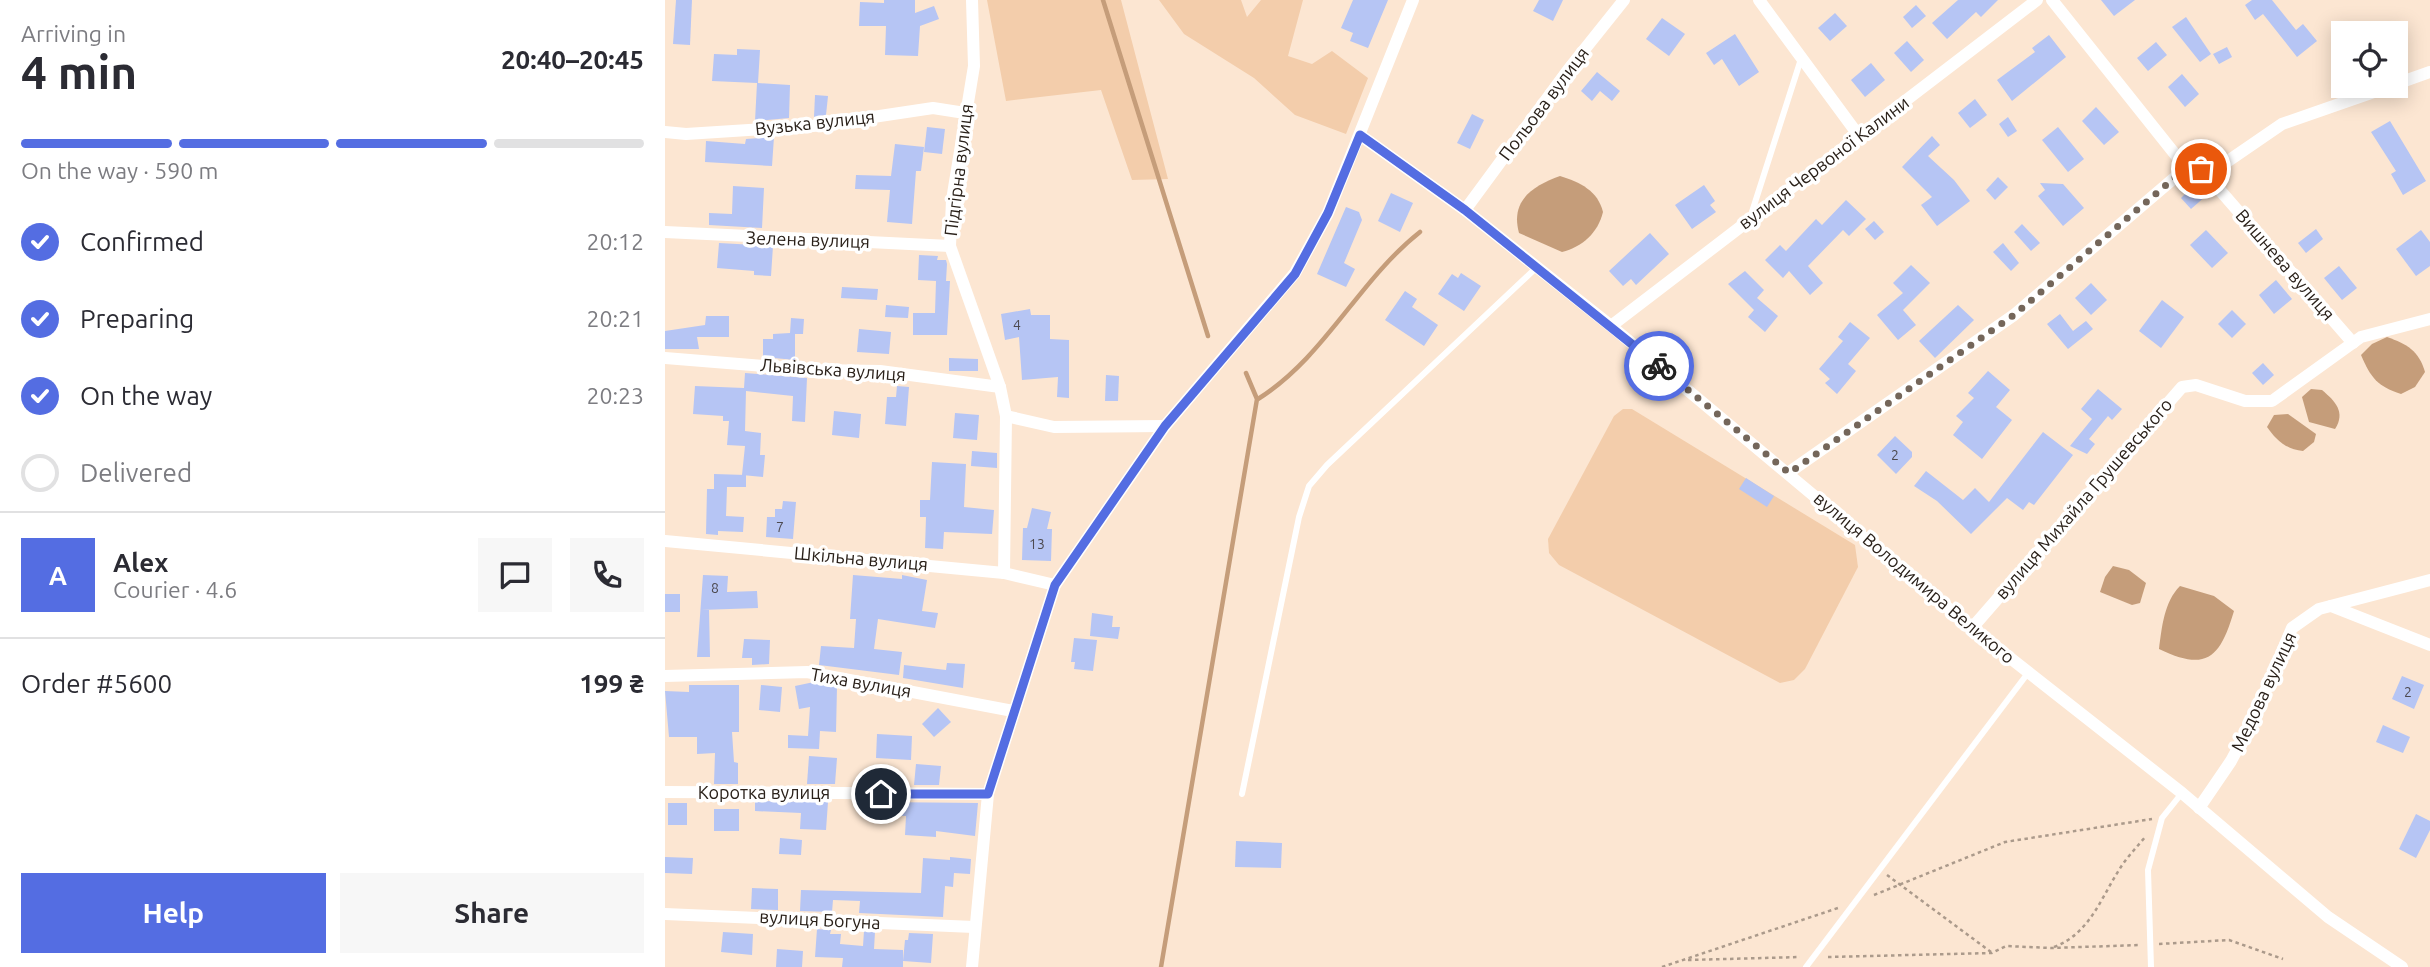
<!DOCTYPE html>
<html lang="en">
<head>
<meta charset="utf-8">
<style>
	:root { --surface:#fff; --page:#f7f7f7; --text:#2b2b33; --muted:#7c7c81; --line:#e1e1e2; --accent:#546de2 }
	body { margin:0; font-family:Ubuntu,sans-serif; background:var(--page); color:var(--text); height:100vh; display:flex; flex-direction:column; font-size:26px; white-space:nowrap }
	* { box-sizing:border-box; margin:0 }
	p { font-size:23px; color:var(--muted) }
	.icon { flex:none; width:38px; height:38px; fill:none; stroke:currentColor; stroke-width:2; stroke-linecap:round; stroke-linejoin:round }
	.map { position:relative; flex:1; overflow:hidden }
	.side { display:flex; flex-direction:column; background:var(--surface); width:665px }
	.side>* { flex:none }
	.tools { position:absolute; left:1666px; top:21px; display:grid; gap:14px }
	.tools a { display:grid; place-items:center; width:77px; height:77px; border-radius:0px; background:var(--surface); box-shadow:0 4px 18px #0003; font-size:35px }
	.pin { position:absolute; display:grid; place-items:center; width:60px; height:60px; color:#fff; margin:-30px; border:4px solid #fff; border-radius:50%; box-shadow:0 2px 7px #0007 }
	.courier { position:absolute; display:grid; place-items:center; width:70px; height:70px; margin:-35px; border:5px solid #546de2; border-radius:50%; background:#fff; color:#222; box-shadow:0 2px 9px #0007 }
	.head em { font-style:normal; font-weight:700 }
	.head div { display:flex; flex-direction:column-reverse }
	.head { display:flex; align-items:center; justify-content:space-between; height:119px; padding:0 21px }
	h1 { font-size:46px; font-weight:700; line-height:52px }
	.bar { display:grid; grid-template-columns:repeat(4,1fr); gap:10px 7px; align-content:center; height:84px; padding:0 21px }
	.bar i { height:9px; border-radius:5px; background:var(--line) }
	.bar .current { background:var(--accent) }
	.bar p { grid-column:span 4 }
	.line { display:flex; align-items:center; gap:18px; padding:0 21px; border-top:2px solid var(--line) }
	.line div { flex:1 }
	.round { display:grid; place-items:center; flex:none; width:74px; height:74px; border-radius:0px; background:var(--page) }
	ol { padding:0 21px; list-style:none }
	li { display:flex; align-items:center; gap:21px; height:77px }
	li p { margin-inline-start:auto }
	li .icon { padding:7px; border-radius:50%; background:var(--accent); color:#fff; stroke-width:4 }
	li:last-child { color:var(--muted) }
	li i { width:38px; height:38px; border:4px solid var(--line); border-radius:50% }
	.primary-button { display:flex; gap:14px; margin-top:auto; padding:14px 21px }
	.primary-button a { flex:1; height:80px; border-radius:0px; background:var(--accent); color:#fff; font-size:28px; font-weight:700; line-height:80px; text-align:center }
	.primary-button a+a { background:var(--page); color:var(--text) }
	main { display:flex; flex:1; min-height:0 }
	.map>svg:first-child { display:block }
	.green { fill:#f3cdab }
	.water { fill:#c59d7a }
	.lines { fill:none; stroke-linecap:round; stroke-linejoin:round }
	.stream { stroke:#c59d7a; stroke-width:4.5 }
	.building { fill:#b6c5f4 }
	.path { stroke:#ab9a8b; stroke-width:2.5; stroke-dasharray:3.5 3.5; stroke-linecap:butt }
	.lane { stroke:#fff; stroke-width:6 }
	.street { stroke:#fff; stroke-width:12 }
	.done { stroke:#74665a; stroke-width:7; stroke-dasharray:0 12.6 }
	.route { stroke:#546de2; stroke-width:9 }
	.labels { text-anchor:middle; stroke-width:7; stroke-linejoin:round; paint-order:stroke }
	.number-label { font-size:14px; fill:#4d4a50 }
	.street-label { font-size:18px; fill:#2a211a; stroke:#fff }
</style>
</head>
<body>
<main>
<section class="side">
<div class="head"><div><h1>4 min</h1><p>Arriving in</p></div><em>20:40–20:45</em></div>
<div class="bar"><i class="current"></i><i class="current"></i><i class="current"></i><i></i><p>On the way · 590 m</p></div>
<ol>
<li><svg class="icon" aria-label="check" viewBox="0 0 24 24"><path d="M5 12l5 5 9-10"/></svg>Confirmed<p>20:12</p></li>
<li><svg class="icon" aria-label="check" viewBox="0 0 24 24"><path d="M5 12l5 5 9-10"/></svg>Preparing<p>20:21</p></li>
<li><svg class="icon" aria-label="check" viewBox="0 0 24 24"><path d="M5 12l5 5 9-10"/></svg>On the way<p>20:23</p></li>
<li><i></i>Delivered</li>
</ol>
<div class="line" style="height:126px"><b class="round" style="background:var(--accent);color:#fff">A</b><div><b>Alex</b><p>Courier · 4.6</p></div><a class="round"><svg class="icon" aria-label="chat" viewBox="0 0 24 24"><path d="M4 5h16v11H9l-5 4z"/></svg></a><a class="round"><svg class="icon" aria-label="phone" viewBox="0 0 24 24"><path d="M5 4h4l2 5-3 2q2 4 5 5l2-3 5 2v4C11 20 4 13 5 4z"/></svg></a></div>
<div class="line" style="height:91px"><div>Order #5600</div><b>199 ₴</b></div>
<div class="primary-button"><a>Help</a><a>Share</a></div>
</section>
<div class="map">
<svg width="1765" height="967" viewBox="0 0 1765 967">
	<rect width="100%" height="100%" fill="#fce6d2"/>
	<!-- green -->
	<g class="green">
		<path d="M322 0H456L503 179 467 180 436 90 341 101Z"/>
		<path d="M494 0H576L582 17 596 0H638L623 56 647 64 667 51 703 78 681 134 630 115 589 78 519 34Z"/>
		<path d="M958 409H967L1190 545 1193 567 1140 669 1129 680 1115 683 894 565 884 553 883 539 949 416Z"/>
	</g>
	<!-- water -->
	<g class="water">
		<path d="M895 176C915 182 933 191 938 212 933 233 917 247 897 252L854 233C845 200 868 186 895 176Z"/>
		<path d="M1722 337C1742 344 1754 351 1760 372L1750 387 1736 394C1712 386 1706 378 1696 355L1707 344Z"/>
		<path d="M1646 389 1657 390C1670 401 1681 412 1670 429L1644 422 1637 397Z"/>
		<path d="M1623 414 1651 434 1649 442 1638 451C1622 450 1611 440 1602 427L1609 415Z"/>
		<path d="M1448 566 1464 570 1481 583 1475 603 1467 605 1435 592 1440 577Z"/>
		<path d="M1515 586 1549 596 1569 611C1555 658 1542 672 1494 649 1497 627 1499 602 1515 586Z"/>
	</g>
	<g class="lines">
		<!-- stream -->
		<g class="stream">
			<path d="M438 0 543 336"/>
			<path d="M593 399C660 357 693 281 755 232"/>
			<path d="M496 967 592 399 581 373"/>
		</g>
	</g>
	<!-- building -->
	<g class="building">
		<path d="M11 0H27L25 45 8 44Z"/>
		<path d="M219 0H250V13L269 6 274 19 255 26 253 56 220 55 221 26H194L195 2 219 3Z"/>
		<path d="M688 0H723L703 48 685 41 688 33 676 28Z"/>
		<path d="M874 0H898L888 21 868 11Z"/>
		<path d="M1293 0H1333L1316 17 1311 12 1282 39 1267 23Z"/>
		<path d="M1436 0H1470L1449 16Z"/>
		<path d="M1587 0H1607L1631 30 1638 24 1652 41 1632 57 1598 14 1590 20 1580 5Z"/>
		<path d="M1251 5 1261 16 1247 28 1238 17Z"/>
		<path d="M1170 13 1182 26 1165 41 1153 28Z"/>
		<path d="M1521 17 1546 54 1535 62 1507 27Z"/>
		<path d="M997 18 1020 34 1004 56 981 39Z"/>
		<path d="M1070 34 1094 72 1074 86 1057 59 1049 65 1041 53Z"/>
		<path d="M1384 35 1401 57 1347 101 1332 80 1370 52 1367 48Z"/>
		<path d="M1242 41 1259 60 1246 72 1229 53Z"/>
		<path d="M1491 42 1502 55 1483 71 1472 58Z"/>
		<path d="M1562 47 1567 57 1554 64 1548 54Z"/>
		<path d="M72 49 95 50 93 83 125 85 124 118 90 121 92 83 47 81 49 54 72 55Z"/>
		<path d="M1206 63 1220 80 1200 97 1186 80Z"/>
		<path d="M932 72 955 91 947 101 935 91 927 101 916 91Z"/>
		<path d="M1517 74 1534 94 1520 107 1503 87Z"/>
		<path d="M150 95 163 96 161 115 149 117Z"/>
		<path d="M1310 99 1322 115 1305 128 1293 113Z"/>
		<path d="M1431 107 1454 132 1439 145 1417 121Z"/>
		<path d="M807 114 819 120 805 149 792 143Z"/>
		<path d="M1343 117 1352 131 1343 137 1334 124Z"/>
		<path d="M1725 121 1761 181 1738 195 1726 174 1731 171 1706 132Z"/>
		<path d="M262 127 280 129 277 154 259 152Z"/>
		<path d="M1393 127 1419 159 1403 172 1377 140Z"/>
		<path d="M1267 136 1275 145 1263 156 1289 180 1305 201 1272 226 1256 205 1267 197 1237 167Z"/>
		<path d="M109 137 107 166 40 162 41 141 80 144 81 139Z"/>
		<path d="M230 144 259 147 256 171H251L247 224 222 222 225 190 190 189 191 175 226 176Z"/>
		<path d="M1333 177 1343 187 1330 200 1321 190Z"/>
		<path d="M1375 183 1398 184 1419 208 1398 226 1373 196 1380 190Z"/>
		<path d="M1530 184 1542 195 1526 209 1516 198Z"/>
		<path d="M1039 185 1050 201 1045 205 1051 212 1027 229 1010 205Z"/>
		<path d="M68 186 99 188 97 228 44 225V213L67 214Z"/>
		<path d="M726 193 748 203 735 232 713 221Z"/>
		<path d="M1181 200 1201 219 1184 236 1178 230 1143 266 1158 283 1145 295 1124 271 1118 278 1100 260 1115 245 1121 251 1151 219 1157 225Z"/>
		<path d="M681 207 694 212 697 220 679 263 690 269 681 287 652 274Z"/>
		<path d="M1209 221 1219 232 1210 240 1200 229Z"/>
		<path d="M1357 224 1375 243 1366 251 1349 232Z"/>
		<path d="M1651 229 1658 239 1641 253 1633 243Z"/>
		<path d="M1541 230 1563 253 1547 268 1525 245Z"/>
		<path d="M1756 230 1765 242V266L1751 276 1731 249Z"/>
		<path d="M985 233 1004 254 971 285 966 279 958 286 944 271Z"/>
		<path d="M54 243 108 246 106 276 89 275V271L52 268Z"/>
		<path d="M1338 243 1354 263 1346 271 1328 252Z"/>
		<path d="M254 255 273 256 272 260H281L282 264 281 281H285L282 335H248V313H270L271 281 253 280Z"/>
		<path d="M1246 265 1265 283 1238 310 1251 325 1233 340 1212 315 1238 293 1228 283Z"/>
		<path d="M1674 266 1692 288 1677 300 1659 278Z"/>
		<path d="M1080 271 1099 290 1092 298 1113 316 1100 332 1083 317 1089 310 1063 284Z"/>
		<path d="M796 273 816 286 799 311 773 294 787 274 793 278Z"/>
		<path d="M1611 280 1627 299 1609 314 1594 295Z"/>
		<path d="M1426 283 1442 300 1426 315 1410 298Z"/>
		<path d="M177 287 213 289 212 300 176 298Z"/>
		<path d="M740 291 752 299 747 307 773 325 759 346 720 320Z"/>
		<path d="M1497 300 1519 317 1496 348 1474 331Z"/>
		<path d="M221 305 244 307 243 318 220 317Z"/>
		<path d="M1293 305 1309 320 1270 358 1254 341Z"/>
		<path d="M365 309 366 315H385V339L404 340V398L392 397 393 377 357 380 354 337 340 340 336 314Z"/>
		<path d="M1567 310 1581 324 1567 338 1553 324Z"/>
		<path d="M1395 314 1408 331 1421 321 1428 329 1403 349 1382 324Z"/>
		<path d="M41 316H64V337H32L34 349H0V331L40 325Z"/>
		<path d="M126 318 139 319 138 334H130V360L98 357V339H108V334L125 333Z"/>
		<path d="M1185 322 1205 338 1183 364 1191 371 1172 394 1160 383 1165 379 1154 369 1178 341 1173 337Z"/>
		<path d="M194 329 226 332 224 354 192 352Z"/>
		<path d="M284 358 313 359V371H284Z"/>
		<path d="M1598 363 1609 375 1598 385 1587 373Z"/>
		<path d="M1323 371 1345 390 1331 407 1347 420 1317 459 1288 435 1298 422 1291 416 1309 398 1303 393Z"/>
		<path d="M80 373 142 378 140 422 127 421 128 396 81 391 80 431 96 433 95 455H100L98 477 77 475 80 446 62 445 64 421H58V416L28 414 30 386 79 388Z"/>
		<path d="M441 375 454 376 453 401H440Z"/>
		<path d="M232 386 244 387 241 426 220 424 222 397H231Z"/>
		<path d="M1433 389 1457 409 1447 420 1443 416 1424 439 1430 444 1422 454 1405 446 1427 419 1416 409Z"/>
		<path d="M169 411 196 414 194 438 167 435Z"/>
		<path d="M290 413 314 415 312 440 288 438Z"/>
		<path d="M1378 432 1408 455 1369 505 1364 502 1358 510 1342 498 1306 534 1272 501 1249 486 1261 471 1298 500 1310 488 1324 502Z"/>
		<path d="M1230 436 1247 452V457L1231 474 1212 455Z"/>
		<path d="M307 451 332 453V468L306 466Z"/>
		<path d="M267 462 301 464 299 507 329 510 327 534 279 532 278 549 260 548 261 517H255V500H265Z"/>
		<path d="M49 474 81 475V487H62L61 516 79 517 78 532 53 531V535L41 534 42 489H49Z"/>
		<path d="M1081 478 1109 496 1102 507 1074 489Z"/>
		<path d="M118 501 131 502 128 539 101 537 102 517H110V509H117Z"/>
		<path d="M367 508 386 512 382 529H387L386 561 357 560 358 528H362Z"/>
		<path d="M38 575 63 576 62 592 92 591 93 608 36 610H44L45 657H32Z"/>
		<path d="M188 575 237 579V575L262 580 257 611 273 613 270 628 213 619 209 649 237 652 234 675 154 665 156 646 189 648 191 619H185Z"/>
		<rect x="0" y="594" width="15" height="18"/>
		<path d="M427 613 448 616 447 627H455L453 639 425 636Z"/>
		<path d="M409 638 432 640 428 671 409 669 410 662H406Z"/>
		<path d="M79 639 105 640 104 664 87 665V658H77Z"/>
		<path d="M282 663 300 664 298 688 238 678 239 665 281 670Z"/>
		<path d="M1737 676 1759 685 1749 709 1727 699Z"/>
		<path d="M149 682 172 687 171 732 155 731 154 749 123 748V735L143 736 145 707 134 709 130 686Z"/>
		<path d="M24 685H74V732H67L69 762 73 763V784H49L50 753 32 754V737H4L0 691 24 692Z"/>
		<path d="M96 685 117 687 115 712 94 710Z"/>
		<path d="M273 708 286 722 269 737 257 724Z"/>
		<path d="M1718 725 1745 737 1738 753 1711 742Z"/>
		<path d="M212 734 247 736 246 760 211 758Z"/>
		<path d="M144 756 172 758 170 784H142Z"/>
		<path d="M251 764 276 766 274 785H249Z"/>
		<path d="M90 801 163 802 161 830 135 829 136 813 90 811Z"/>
		<path d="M216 802 313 803 310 836 271 831V837L240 835 241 816 216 815Z"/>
		<rect x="3" y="803" width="19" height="22"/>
		<rect x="49" y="809" width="25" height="22"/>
		<path d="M1751 814 1765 821V830L1751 858 1734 849Z"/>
		<path d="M115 838 137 840 136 855 114 854Z"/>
		<path d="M571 841 617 843 616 868 570 867Z"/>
		<path d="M0 857 28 858 27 874 0 873Z"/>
		<path d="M285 857 306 859 305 874 289 873 288 887 280 886 278 917 194 913 195 901 168 900 167 912 135 911 136 890 256 893 258 858 285 860Z"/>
		<path d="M87 888 113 889V910L86 909Z"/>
		<path d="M152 929 166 930 165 934H176L175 944 198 946 199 931 210 932 209 949 238 950V967H177L178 958 150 957Z"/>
		<path d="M58 932 88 934 87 955 56 952Z"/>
		<path d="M244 933 268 934 266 963 238 961 240 940H243Z"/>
		<path d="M112 949 138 951 137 967H111Z"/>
	</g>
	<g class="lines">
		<!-- path -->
		<g class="path">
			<path d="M1222 875 1326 952"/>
			<path d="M1209 895 1340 842 1487 819"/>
			<path d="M1494 944 1564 940 1618 959"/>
			<path d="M1389 947C1424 934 1435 900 1454 870 1461 858 1472 847 1481 836"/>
			<path d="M1163 957 1327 953 1341 946 1386 948 1476 945"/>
			<path d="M1023 960 1135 957"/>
			<path d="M997 967 1173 908"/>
		</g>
		<!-- lane -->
		<g class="lane">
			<path d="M1086 215 1136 59"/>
			<path d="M577 794 634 517 644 486 662 465 872 267"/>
			<path d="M1141 967 1363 673"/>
			<path d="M1486 967 1483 870 1497 818 1517 793"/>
		</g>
		<!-- street -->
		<g class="street">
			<path d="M307 0 309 66 287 200 285 246 335 387 341 416 339 573"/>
			<path d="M1094 0 1194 136"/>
			<path d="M1387 0 1521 168 1553 188 1688 343"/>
			<path d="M1731 84 1765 72"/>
			<path d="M0 132 21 134 148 126 268 108 300 113"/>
			<path d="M695 135 800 210 946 326 1307 628 1517 793 1663 917 1737 967"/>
			<path d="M800 210 903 70 959 0"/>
			<path d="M0 232 285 246"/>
			<path d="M946 326 1372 0"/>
			<path d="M0 358 150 370 215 371 335 387"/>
			<path d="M341 416 389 427 500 426"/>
			<path d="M1123 473 1349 315 1521 168 1550 170 1617 124 1726 86"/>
			<path d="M0 541 339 573 390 585"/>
			<path d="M1666 606 1765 645"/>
			<path d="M1307 628 1517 387 1531 385 1580 401H1607L1696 337 1765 319"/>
			<path d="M0 676 142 672 348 711"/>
			<path d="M0 792 323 794"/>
			<path d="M1534 808 1566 761 1588 720 1627 628 1654 609 1765 580"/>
			<path d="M0 914 309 927"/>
			<path d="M307 967 323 794 390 585 500 426 630 273 663 213 748 0"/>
		</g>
	</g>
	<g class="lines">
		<!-- done -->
		<path class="done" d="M994 366 1124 473 1349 315 1521 168 1536 169"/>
		<!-- route -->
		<path class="route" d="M216 794H323L390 585 500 426 630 274 663 213 695 135 800 210 994 366"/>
	</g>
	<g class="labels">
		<!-- number labels -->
		<g class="number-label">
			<text x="352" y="330">4</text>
			<text x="1230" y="460">2</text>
			<text x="115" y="532">7</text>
			<text x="372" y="549">13</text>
			<text x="50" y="593">8</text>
			<text x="1743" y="697">2</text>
		</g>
		<!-- street labels -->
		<g class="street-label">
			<text transform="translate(879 104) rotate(-53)" y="6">Польова вулиця</text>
			<text transform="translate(150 123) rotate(-6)" y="6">Вузька вулиця</text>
			<text transform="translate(1159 163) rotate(-37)" y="6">вулиця Червоної Калини</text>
			<text transform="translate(294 170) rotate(-83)" y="6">Підгірна вулиця</text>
			<text transform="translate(143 240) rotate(2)" y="6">Зелена вулиця</text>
			<text transform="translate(1620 265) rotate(49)" y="6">Вишнева вулиця</text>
			<text transform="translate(168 370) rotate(4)" y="6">Львівська вулиця</text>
			<text transform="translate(1419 499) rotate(-49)" y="6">вулиця Михайла Грушевського</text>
			<text transform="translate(196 559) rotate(5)" y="6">Шкільна вулиця</text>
			<text transform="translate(1249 578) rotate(40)" y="6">вулиця Володимира Великого</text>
			<text transform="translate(196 683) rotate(10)" y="6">Тиха вулиця</text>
			<text transform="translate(1599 692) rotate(-65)" y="6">Медова вулиця</text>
			<text x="99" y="799">Коротка вулиця</text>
			<text transform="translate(155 920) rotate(3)" y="6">вулиця Богуна</text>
		</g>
	</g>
</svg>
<div class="tools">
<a><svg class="icon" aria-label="locate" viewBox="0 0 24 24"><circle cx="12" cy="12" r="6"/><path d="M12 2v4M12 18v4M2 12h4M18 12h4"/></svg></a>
</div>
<div class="pin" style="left:1536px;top:169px;background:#ea580c"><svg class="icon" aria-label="bag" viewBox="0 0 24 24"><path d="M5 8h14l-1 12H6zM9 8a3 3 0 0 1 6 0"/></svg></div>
<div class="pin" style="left:216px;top:794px;background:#1f2937"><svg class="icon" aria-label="home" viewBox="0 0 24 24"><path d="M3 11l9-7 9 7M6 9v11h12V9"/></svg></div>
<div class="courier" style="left:994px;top:366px"><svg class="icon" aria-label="bike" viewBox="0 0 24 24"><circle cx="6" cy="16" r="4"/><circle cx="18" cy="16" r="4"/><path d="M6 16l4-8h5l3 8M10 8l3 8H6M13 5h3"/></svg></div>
</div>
</main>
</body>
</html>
